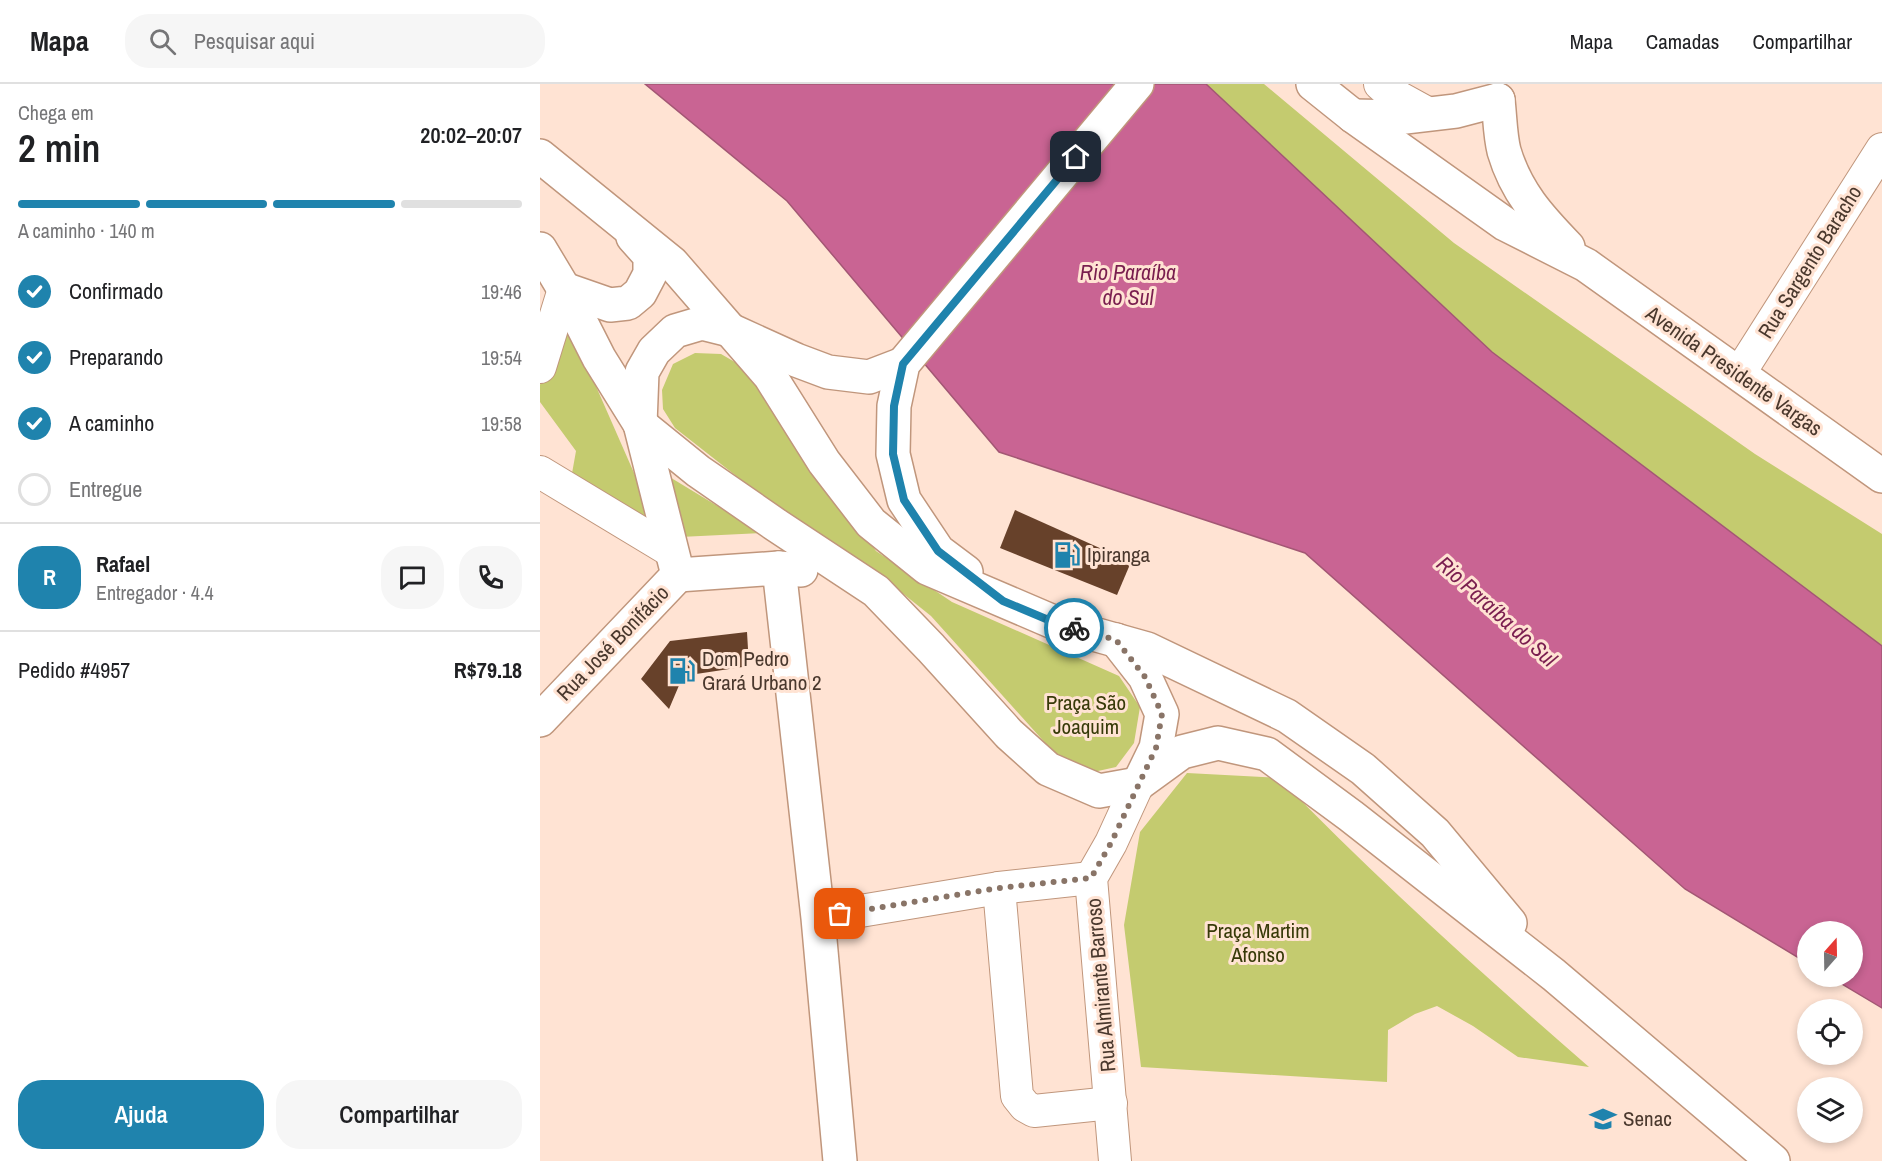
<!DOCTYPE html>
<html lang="pt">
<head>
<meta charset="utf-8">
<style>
	:root { --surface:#fff; --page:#f6f6f6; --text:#202124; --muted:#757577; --line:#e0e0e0; --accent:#1f83ad }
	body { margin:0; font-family:"Archivo Narrow",sans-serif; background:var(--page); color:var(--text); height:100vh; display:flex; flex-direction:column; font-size:22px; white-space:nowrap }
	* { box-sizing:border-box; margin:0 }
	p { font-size:20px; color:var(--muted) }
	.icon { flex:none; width:33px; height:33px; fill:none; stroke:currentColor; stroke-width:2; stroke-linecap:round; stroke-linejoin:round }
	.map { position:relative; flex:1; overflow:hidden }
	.panel { display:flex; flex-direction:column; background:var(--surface); width:540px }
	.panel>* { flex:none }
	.needle { width:39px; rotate:20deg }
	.tools { position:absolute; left:1257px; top:837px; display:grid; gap:12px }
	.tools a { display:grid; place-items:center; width:66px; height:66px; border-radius:50%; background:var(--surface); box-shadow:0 3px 9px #0003; font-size:30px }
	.pin { position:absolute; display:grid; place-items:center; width:51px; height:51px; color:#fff; margin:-26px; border-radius:12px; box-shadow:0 3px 9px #0006 }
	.courier { position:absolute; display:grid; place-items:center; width:60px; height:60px; margin:-30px; border:4px solid #1f83ad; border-radius:50%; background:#fff; color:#222; box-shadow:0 2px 8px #0007 }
	.head em { font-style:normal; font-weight:600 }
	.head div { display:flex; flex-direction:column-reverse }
	.head { display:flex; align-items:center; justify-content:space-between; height:102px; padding:0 18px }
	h1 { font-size:39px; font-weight:600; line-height:45px }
	.bar { display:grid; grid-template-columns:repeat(4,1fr); gap:9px 6px; align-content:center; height:72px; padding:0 18px }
	.bar i { height:8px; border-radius:4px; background:var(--line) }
	.bar .current { background:var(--accent) }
	.bar p { grid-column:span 4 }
	.line { display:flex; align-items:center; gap:15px; padding:0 18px; border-top:2px solid var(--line) }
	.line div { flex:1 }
	.round { display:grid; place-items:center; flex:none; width:63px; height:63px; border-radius:24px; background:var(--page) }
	ol { padding:0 18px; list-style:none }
	li { display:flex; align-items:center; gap:18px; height:66px }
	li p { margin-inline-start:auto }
	li .icon { padding:6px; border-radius:50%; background:var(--accent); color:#fff; stroke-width:4 }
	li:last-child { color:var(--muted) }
	li i { width:33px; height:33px; border:3px solid var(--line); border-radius:50% }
	.button { display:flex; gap:12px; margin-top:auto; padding:12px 18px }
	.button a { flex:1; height:69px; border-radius:24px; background:var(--accent); color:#fff; font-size:24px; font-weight:600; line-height:69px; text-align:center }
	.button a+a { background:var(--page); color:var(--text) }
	header { display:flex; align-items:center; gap:36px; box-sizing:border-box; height:84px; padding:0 30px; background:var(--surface); border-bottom:2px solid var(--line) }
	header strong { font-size:28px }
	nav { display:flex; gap:33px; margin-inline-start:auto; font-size:21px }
	.search { width:420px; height:54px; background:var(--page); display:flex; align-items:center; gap:15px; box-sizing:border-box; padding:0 21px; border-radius:24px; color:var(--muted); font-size:22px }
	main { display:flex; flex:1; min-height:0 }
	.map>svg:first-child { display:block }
	.green { fill:#c4cb6f }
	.water { fill:#c96493; stroke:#a35774; stroke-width:1.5 }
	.building { fill:#67412a }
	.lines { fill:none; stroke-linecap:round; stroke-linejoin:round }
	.street-casing { stroke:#c0967c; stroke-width:34 }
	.secondary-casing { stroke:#c0967c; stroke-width:36 }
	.street { stroke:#fff; stroke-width:32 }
	.secondary { stroke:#fff; stroke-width:33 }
	.done { stroke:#897467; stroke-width:6; stroke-dasharray:0 10.8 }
	.route { stroke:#1f83ad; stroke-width:8 }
	.labels { text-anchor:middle; stroke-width:6; stroke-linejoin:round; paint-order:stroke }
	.street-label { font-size:21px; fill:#4a382d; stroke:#ffe3d3 }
	.poi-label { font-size:21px; fill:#4a382d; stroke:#ffe3d3; text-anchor:start }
	.park-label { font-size:21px; fill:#373a08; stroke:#ffe3d3 }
	.water-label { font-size:22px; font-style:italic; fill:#7a1e4f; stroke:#ffe3d3 }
</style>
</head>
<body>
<header>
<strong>Mapa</strong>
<div class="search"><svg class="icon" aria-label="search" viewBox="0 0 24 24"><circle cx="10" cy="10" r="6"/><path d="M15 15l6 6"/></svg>Pesquisar aqui</div>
<nav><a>Mapa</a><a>Camadas</a><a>Compartilhar</a></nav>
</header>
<main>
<section class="panel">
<div class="head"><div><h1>2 min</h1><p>Chega em</p></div><em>20:02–20:07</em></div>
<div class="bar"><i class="current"></i><i class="current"></i><i class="current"></i><i></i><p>A caminho · 140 m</p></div>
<ol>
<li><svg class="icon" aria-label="check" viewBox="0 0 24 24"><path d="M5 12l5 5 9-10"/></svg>Confirmado<p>19:46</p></li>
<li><svg class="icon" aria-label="check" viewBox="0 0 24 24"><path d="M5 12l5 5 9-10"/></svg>Preparando<p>19:54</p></li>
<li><svg class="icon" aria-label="check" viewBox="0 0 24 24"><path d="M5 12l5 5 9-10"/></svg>A caminho<p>19:58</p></li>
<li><i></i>Entregue</li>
</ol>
<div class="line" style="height:108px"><b class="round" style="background:var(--accent);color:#fff">R</b><div><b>Rafael</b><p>Entregador · 4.4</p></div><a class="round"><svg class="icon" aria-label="chat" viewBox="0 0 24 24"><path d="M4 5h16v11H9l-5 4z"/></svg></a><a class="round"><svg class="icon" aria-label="phone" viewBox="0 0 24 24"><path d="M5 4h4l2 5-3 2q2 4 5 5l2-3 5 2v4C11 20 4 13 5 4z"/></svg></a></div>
<div class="line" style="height:78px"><div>Pedido #4957</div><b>R$79.18</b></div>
<div class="button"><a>Ajuda</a><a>Compartilhar</a></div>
</section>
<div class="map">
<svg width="1342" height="1077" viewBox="0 0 1342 1077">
	<rect width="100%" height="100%" fill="#ffe3d3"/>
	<!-- green -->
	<g class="green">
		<path d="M666 0H724L914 159 1215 370 1342 450V562L952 268Z"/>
		<path d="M22 220 26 234 116 439 31 395 36 367 0 318V301Z"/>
		<path d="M155 269 181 270 212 288 336 467 412 518 579 592 600 623 594 659 576 683 549 689 517 672 391 532 326 480 223 413 135 344 123 325 122 306 133 280Z"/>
		<path d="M123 389 222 449 140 453Z"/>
		<path d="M647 689 739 694C837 795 942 890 1049 983L978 973 933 942 897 922 875 930 848 946 847 998 601 983 584 841 600 748Z"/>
	</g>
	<!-- water -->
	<path class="water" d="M105 0H666L952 268 1342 562V924L1290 893 1312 892V848H1268L1267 879 1145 805 765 469 459 368 247 117Z"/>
	<!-- building -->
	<g class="building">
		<path d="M475 426 591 478 577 511 460 464Z"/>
		<path d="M207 548 209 582 143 592 129 625 101 595 130 557Z"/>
	</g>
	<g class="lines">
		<defs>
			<g id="street">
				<path d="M840 0 849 8 889 30"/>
				<path d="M0 283 24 205"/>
				<path d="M1199 290 1342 65"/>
				<path d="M0 388 131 467"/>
				<path d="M459 804 477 1012 485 1022 494 1027 571 1019"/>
				<path d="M278 834 459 804 551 794"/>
				<path d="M575 1077 551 794 571 759 598 700"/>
			</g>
			<g id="secondary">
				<path d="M773 0 813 32 965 140 1046 181 1342 392"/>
				<path d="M958 16C960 33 960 51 964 67 976 108 999 133 1028 163"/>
				<path d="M813 32 865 33 916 27 958 16"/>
				<path d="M0 72 132 179 230 292 284 378 331 439 387 484 518 540 607 565 747 632 823 685 895 749 970 839"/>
				<path d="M0 165 24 205 59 274 100 340 158 387 236 441 336 507 391 564 469 650 508 685 559 707 598 700 642 668 678 659 727 670 811 732 1014 891 1233 1077"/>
				<path d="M24 205 70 221 88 219 100 209 110 190V172L93 153"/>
				<path d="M239 484 278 834 300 1077"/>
				<path d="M426 488 398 467 364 416 353 370 354 322 363 280 597 0"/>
				<path d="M138 491 239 484 261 486"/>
				<path d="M576 556 605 593 622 630 616 664 599 699"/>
				<path d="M0 636 138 491 100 340 102 288 114 267 135 247 162 239 190 246 256 276 288 288 329 293 363 280"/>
			</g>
		</defs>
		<!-- street casing -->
		<use href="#street" class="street-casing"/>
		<!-- secondary casing -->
		<use href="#secondary" class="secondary-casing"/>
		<!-- street -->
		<use href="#street" class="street"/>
		<!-- secondary -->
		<use href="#secondary" class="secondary"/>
	</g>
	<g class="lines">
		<!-- done -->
		<path class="done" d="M300 830 459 804 551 794 571 759 616 664 622 630 605 593 576 556 534 544"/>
		<!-- route -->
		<path class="route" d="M534 544 518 540 463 517 398 467 364 416 353 370 354 322 363 280 536 73"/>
	</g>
	<!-- icons -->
	<defs>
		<symbol id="fuel-bare" viewBox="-9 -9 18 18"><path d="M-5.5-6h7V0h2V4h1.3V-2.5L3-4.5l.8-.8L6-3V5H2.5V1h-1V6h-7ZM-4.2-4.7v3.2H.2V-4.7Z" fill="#1f83ad" stroke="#ffe3d3" stroke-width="2.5" paint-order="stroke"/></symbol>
		<symbol id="university-bare" viewBox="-9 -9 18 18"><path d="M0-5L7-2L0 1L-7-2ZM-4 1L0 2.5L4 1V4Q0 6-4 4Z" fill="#1f83ad" stroke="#ffe3d3" stroke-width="2.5" paint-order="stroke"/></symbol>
	</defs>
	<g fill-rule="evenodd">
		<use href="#fuel-bare" x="508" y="452" width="38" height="38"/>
		<use href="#fuel-bare" x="123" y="568" width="38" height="38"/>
		<use href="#university-bare" x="1044" y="1016" width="38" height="38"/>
	</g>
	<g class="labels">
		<!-- street labels -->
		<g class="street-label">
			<text transform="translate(1270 178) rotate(-58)" y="7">Rua Sargento Baracho</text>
			<text transform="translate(1194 287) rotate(35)" y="7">Avenida Presidente Vargas</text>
			<text transform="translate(73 559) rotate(-46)" y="7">Rua José Bonifácio</text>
			<text transform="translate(561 901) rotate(-95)" y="7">Rua Almirante Barroso</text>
		</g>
		<!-- poi labels -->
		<g class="poi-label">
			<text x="547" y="478">Ipiranga</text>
			<text x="162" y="582">Dom Pedro<tspan x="162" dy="24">Grará Urbano 2</tspan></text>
			<text x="1083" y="1042">Senac</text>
		</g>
		<!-- park labels -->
		<g class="park-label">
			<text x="546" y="626">Praça São<tspan x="546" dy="24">Joaquim</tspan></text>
			<text x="718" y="854">Praça Martim<tspan x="718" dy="24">Afonso</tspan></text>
		</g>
		<!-- water labels -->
		<g class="water-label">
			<text x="588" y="196">Rio Paraíba<tspan x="588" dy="25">do Sul</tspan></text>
			<text transform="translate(957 527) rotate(42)" y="8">Rio Paraíba do Sul</text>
		</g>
	</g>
</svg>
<div class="tools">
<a><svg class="needle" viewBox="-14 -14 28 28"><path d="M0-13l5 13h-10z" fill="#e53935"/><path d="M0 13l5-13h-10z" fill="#757577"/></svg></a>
<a><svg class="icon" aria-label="locate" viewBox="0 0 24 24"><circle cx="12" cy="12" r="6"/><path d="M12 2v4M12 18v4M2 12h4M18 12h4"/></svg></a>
<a><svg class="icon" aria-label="layers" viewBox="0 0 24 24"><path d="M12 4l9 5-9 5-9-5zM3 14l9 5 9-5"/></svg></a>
</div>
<div class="pin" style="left:300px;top:830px;background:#ea580c"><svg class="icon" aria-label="bag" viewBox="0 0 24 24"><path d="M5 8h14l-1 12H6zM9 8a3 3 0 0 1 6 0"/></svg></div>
<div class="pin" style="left:536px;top:73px;background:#1f2937"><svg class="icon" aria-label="home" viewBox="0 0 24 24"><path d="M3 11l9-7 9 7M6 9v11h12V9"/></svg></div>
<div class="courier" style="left:534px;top:544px"><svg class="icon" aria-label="bike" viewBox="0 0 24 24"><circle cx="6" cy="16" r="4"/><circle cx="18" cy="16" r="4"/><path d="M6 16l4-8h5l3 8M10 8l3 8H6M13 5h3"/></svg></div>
</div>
</main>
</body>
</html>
